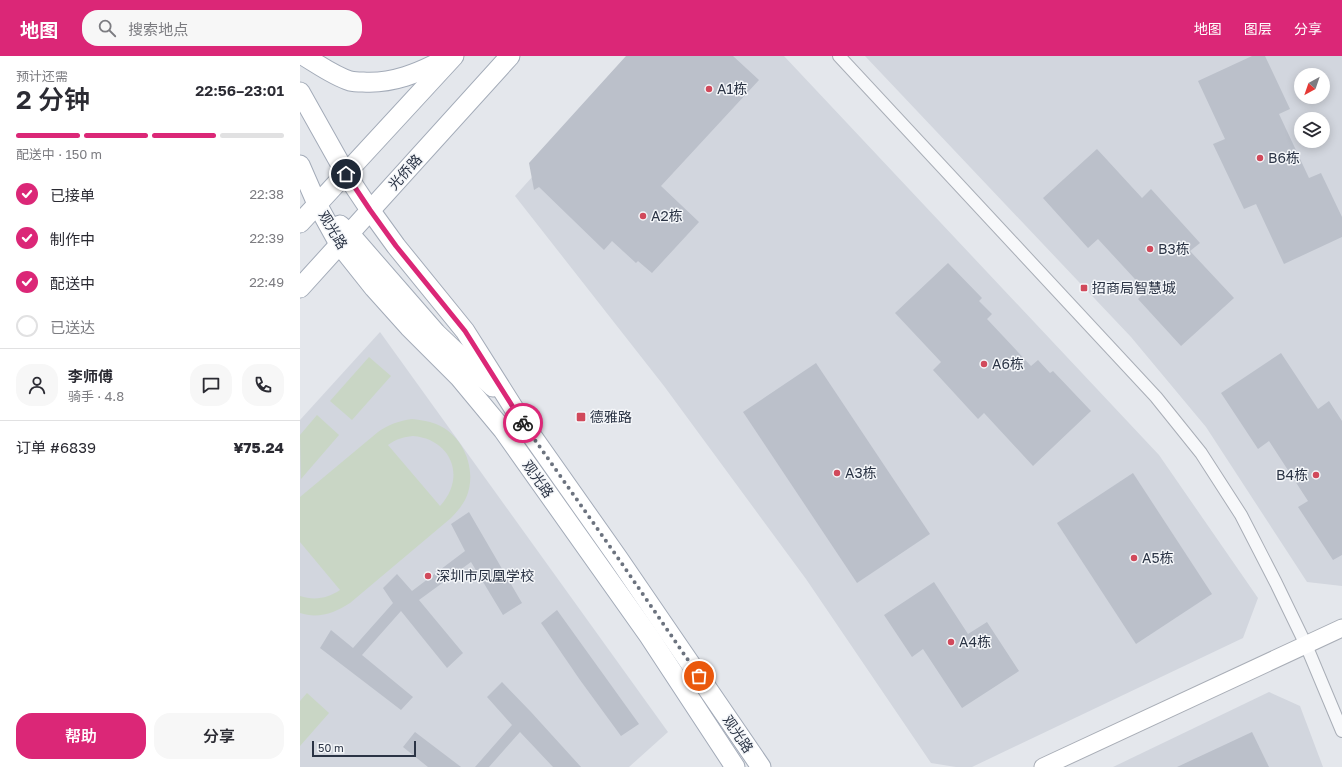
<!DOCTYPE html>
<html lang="zh">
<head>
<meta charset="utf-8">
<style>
	:root { --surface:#fff; --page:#f7f7f7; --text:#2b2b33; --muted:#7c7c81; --line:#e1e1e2; --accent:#db2777 }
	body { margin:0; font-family:"Golos Text","Noto Sans SC",sans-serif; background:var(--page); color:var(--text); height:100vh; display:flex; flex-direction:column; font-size:15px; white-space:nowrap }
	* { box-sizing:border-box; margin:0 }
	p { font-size:13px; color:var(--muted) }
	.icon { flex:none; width:22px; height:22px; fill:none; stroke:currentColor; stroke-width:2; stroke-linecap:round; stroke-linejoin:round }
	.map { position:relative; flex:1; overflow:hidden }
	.panel { display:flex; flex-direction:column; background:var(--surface); width:300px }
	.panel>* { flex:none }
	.needle { width:26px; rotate:220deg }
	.buttons { position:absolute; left:994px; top:12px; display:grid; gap:8px }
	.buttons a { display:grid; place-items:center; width:36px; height:36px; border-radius:50%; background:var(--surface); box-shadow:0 2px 10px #0003; font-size:20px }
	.scale { position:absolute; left:12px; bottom:10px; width:104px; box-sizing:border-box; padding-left:4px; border:2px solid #2b3445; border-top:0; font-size:11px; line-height:14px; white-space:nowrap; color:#2b3445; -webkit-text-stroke:3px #f4f6f9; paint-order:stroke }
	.pin { position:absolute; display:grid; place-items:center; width:34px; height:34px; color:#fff; margin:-17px; border:2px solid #fff; border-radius:50%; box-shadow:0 1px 4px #0007 }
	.courier { position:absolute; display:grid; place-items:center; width:40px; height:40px; margin:-20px; border:3px solid #db2777; border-radius:50%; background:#fff; color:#222; box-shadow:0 1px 5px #0007 }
	.headline em { font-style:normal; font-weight:600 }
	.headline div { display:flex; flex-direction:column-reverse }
	.headline { display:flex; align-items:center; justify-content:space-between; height:68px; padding:0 16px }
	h1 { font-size:26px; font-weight:600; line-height:30px }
	.bar { display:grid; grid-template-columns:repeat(4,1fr); gap:6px 4px; align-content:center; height:48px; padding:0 16px }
	.bar i { height:5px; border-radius:3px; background:var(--line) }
	.bar .current { background:var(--accent) }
	.bar p { grid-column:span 4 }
	.line { display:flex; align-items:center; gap:10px; padding:0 16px; border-top:1px solid var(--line) }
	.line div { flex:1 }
	.round { display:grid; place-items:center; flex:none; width:42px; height:42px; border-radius:16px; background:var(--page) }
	ol { padding:0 16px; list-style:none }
	li { display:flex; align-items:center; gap:12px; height:44px }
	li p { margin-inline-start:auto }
	li .icon { padding:4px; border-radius:50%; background:var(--accent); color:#fff; stroke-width:4 }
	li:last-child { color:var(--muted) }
	li i { width:22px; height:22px; border:2px solid var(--line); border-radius:50% }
	.cta { display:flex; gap:8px; margin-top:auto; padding:8px 16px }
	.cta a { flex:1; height:46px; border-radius:16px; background:var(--accent); color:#fff; font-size:16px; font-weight:600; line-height:46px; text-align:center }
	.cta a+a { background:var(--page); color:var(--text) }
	header { display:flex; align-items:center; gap:24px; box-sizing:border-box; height:56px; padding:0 20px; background:var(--accent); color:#fff }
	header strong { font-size:19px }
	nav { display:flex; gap:22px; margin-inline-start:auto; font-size:14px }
	.search { width:280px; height:36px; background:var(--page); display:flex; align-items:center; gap:10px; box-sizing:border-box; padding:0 14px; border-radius:16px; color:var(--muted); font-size:15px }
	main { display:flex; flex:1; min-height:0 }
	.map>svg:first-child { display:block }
	.built { fill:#d2d6de; fill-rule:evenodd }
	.green { fill:#c9d6c5; fill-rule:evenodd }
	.building { fill:#bbc0ca }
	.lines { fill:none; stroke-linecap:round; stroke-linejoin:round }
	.street-casing { stroke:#a9aeb7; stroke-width:14 }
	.secondary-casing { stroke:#a9aeb7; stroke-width:19 }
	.primary-casing { stroke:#a3abb8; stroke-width:21 }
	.street { stroke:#f7f8fa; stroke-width:12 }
	.secondary { stroke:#fff; stroke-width:17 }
	.primary { stroke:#fff; stroke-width:19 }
	.done { stroke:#6c737f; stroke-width:4; stroke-dasharray:0 7.2 }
	.route { stroke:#db2777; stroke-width:5 }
	.poi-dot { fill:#d1495b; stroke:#f4f6f9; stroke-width:1.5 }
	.labels { text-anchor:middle; stroke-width:3; stroke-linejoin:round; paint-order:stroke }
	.poi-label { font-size:14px; fill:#2b3445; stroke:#f4f6f9; text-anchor:start }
	.street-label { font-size:14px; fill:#2b3445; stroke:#f4f6f9 }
</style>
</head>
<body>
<header>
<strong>地图</strong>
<div class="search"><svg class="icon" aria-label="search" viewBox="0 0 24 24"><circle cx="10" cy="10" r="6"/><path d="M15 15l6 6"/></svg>搜索地点</div>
<nav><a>地图</a><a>图层</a><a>分享</a></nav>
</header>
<main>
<section class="panel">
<div class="headline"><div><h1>2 分钟</h1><p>预计还需</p></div><em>22:56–23:01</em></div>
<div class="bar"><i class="current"></i><i class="current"></i><i class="current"></i><i></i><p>配送中 · 150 m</p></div>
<ol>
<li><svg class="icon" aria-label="check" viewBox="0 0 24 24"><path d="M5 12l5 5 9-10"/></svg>已接单<p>22:38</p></li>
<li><svg class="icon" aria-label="check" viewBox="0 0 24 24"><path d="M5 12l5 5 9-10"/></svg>制作中<p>22:39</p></li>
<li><svg class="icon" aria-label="check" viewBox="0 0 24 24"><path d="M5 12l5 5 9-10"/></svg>配送中<p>22:49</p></li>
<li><i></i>已送达</li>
</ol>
<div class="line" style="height:72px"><a class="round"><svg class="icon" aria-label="person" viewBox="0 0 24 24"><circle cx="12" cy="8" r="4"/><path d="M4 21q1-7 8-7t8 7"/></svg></a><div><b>李师傅</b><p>骑手 · 4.8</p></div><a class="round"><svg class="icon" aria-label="chat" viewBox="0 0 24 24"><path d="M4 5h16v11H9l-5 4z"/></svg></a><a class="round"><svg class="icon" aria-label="phone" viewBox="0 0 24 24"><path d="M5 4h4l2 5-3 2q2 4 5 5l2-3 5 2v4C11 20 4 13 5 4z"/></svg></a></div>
<div class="line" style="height:52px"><div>订单 #6839</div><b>¥75.24</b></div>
<div class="cta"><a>帮助</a><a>分享</a></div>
</section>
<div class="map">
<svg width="1042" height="711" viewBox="0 0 1042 711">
	<rect width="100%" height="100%" fill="#e4e7ec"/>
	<!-- built -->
	<g class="built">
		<path d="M341 0H484L859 399 958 542 943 582 672 711H656L631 707 506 523 364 330 215 140Z"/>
		<path d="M565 0H1042V530L1007 526 906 371 831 281ZM1001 19H1023V41H1001ZM1001 63H1023V85H1001Z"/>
		<path d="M80 276 368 676 329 711H0V364Z"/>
		<path d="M969 636 1000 650 1023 711H813Z"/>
	</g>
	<!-- green -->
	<g class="green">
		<path d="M69 301 91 320 52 364 30 345Z"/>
		<path d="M17 359 39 379 1 423 0 379Z"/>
		<path d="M112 363C120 364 128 365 136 368 164 379 178 415 166 442 162 450 157 456 151 462L50 547C35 557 18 563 0 557V540C15 545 28 542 40 534L0 486V441L78 376C89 368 99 365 112 363ZM113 380C151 383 167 421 140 450L88 389C96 383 103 381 113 380Z"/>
		<path d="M7 637 29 657 0 690V645Z"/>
	</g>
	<!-- building -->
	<g class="building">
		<path d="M326 0H433L459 24 361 130 399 166 352 217 338 205 336 207 312 185 304 194 239 131 234 134 229 107Z"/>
		<path d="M952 0H965L990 53 979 58 1009 122 1021 117 1042 161V181L984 208 956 148 944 153 913 88 925 83 898 25Z"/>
		<path d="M797 93 842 142 851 133 900 187 890 195 934 242 881 290 838 243 846 235 798 183 788 192 743 142Z"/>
		<path d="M648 207 682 242 679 245 692 258 687 263 731 310 738 304 750 317 753 315 791 355 733 410 684 357 678 363 633 314 641 306 595 257Z"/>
		<path d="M981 297 1018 353 1029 345 1042 365V499L1033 504 998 451 1008 445 969 385 958 393 921 337Z"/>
		<path d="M516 307 630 478 557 527 443 356Z"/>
		<path d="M833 417 912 538 836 588 757 467Z"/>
		<path d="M169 456 222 547 203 559 171 506 119 544 163 597 147 612 101 555 62 599 113 641 101 654 20 592 31 574 53 592 93 547 83 532 97 518 112 535 165 495 151 468Z"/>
		<path d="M634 526 668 578 687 566 719 615 662 652 623 593 612 601 584 559Z"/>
		<path d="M257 554 339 668 321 680 280 624 241 567Z"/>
		<path d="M202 626 231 656 281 711H253L220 676 189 711H175L212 669 187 641Z"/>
		<path d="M115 676 161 711H128L103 691Z"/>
		<path d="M952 676 969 711H877Z"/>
	</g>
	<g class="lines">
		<defs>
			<path id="street" d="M539 0 856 341 901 397 941 459 976 527 1006 589 1042 675"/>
			<path id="secondary" d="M743 711 1042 572"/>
			<g id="primary">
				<path d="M4 0C19 9 34 20 50 25 54 26 59 26 63 26 92 28 119 17 145 3"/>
				<path d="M0 36 46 118 70 154 96 190 165 275 225 370 318 502 461 711"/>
				<path d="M0 109 17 148 39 188 74 232 109 271 159 321 203 374 349 580 435 711"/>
				<path d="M0 167 154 0"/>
				<path d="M40 169 49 177 136 277 193 331"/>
				<path d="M0 232 210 0"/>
			</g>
		</defs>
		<!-- street casing -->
		<use href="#street" class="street-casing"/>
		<!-- secondary casing -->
		<use href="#secondary" class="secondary-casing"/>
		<!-- primary casing -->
		<use href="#primary" class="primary-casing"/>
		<!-- street -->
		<use href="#street" class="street"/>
		<!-- secondary -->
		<use href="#secondary" class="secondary"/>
		<!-- primary -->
		<use href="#primary" class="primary"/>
	</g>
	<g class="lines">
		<!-- done -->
		<path class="done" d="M223 367 318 502 399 620"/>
		<!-- route -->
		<path class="route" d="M46 118 70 154 96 190 165 275 223 367"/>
	</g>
	<!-- markers -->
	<g class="poi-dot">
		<circle cx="409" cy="33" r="4"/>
		<circle cx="960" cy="102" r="4"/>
		<circle cx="343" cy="160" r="4"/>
		<circle cx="850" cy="193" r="4"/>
		<rect x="780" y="228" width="8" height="8" rx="2"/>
		<circle cx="684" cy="308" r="4"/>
		<rect x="276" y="356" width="10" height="10" rx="2"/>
		<circle cx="537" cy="417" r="4"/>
		<circle cx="1016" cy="419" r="4"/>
		<circle cx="834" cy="502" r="4"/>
		<circle cx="128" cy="520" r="4"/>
		<circle cx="651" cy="586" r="4"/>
	</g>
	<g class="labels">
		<!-- poi labels -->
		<g class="poi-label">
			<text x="417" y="38">A1栋</text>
			<text x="968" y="107">B6栋</text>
			<text x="351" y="165">A2栋</text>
			<text x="858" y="198">B3栋</text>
			<text x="792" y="237">招商局智慧城</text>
			<text x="692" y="313">A6栋</text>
			<text x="290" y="366">德雅路</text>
			<text x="545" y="422">A3栋</text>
			<text x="1008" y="424" text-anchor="end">B4栋</text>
			<text x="842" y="507">A5栋</text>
			<text x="136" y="525">深圳市凤凰学校</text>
			<text x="659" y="591">A4栋</text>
		</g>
		<!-- street labels -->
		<g class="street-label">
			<text transform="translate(105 116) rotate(-48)" y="5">光侨路</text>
			<text transform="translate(33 174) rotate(59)" y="5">观光路</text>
			<text transform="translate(238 423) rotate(55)" y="5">观光路</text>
			<text transform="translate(438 678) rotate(56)" y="5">观光路</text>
		</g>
	</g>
</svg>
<div class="buttons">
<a><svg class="needle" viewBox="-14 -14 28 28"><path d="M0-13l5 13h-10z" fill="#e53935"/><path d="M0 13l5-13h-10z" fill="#7c7c81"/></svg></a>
<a><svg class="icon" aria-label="layers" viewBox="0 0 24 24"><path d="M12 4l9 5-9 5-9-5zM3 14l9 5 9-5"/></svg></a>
</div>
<div class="scale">50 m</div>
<div class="pin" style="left:399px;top:620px;background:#ea580c"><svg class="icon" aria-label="bag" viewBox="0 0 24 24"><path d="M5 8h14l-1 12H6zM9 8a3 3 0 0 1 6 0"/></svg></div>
<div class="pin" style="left:46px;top:118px;background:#1f2937"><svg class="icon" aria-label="home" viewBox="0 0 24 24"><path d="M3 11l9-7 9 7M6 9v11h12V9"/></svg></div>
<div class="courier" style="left:223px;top:367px"><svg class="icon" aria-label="bike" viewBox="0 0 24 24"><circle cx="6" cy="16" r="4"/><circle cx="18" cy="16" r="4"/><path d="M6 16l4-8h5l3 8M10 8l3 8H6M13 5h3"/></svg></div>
</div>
</main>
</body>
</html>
